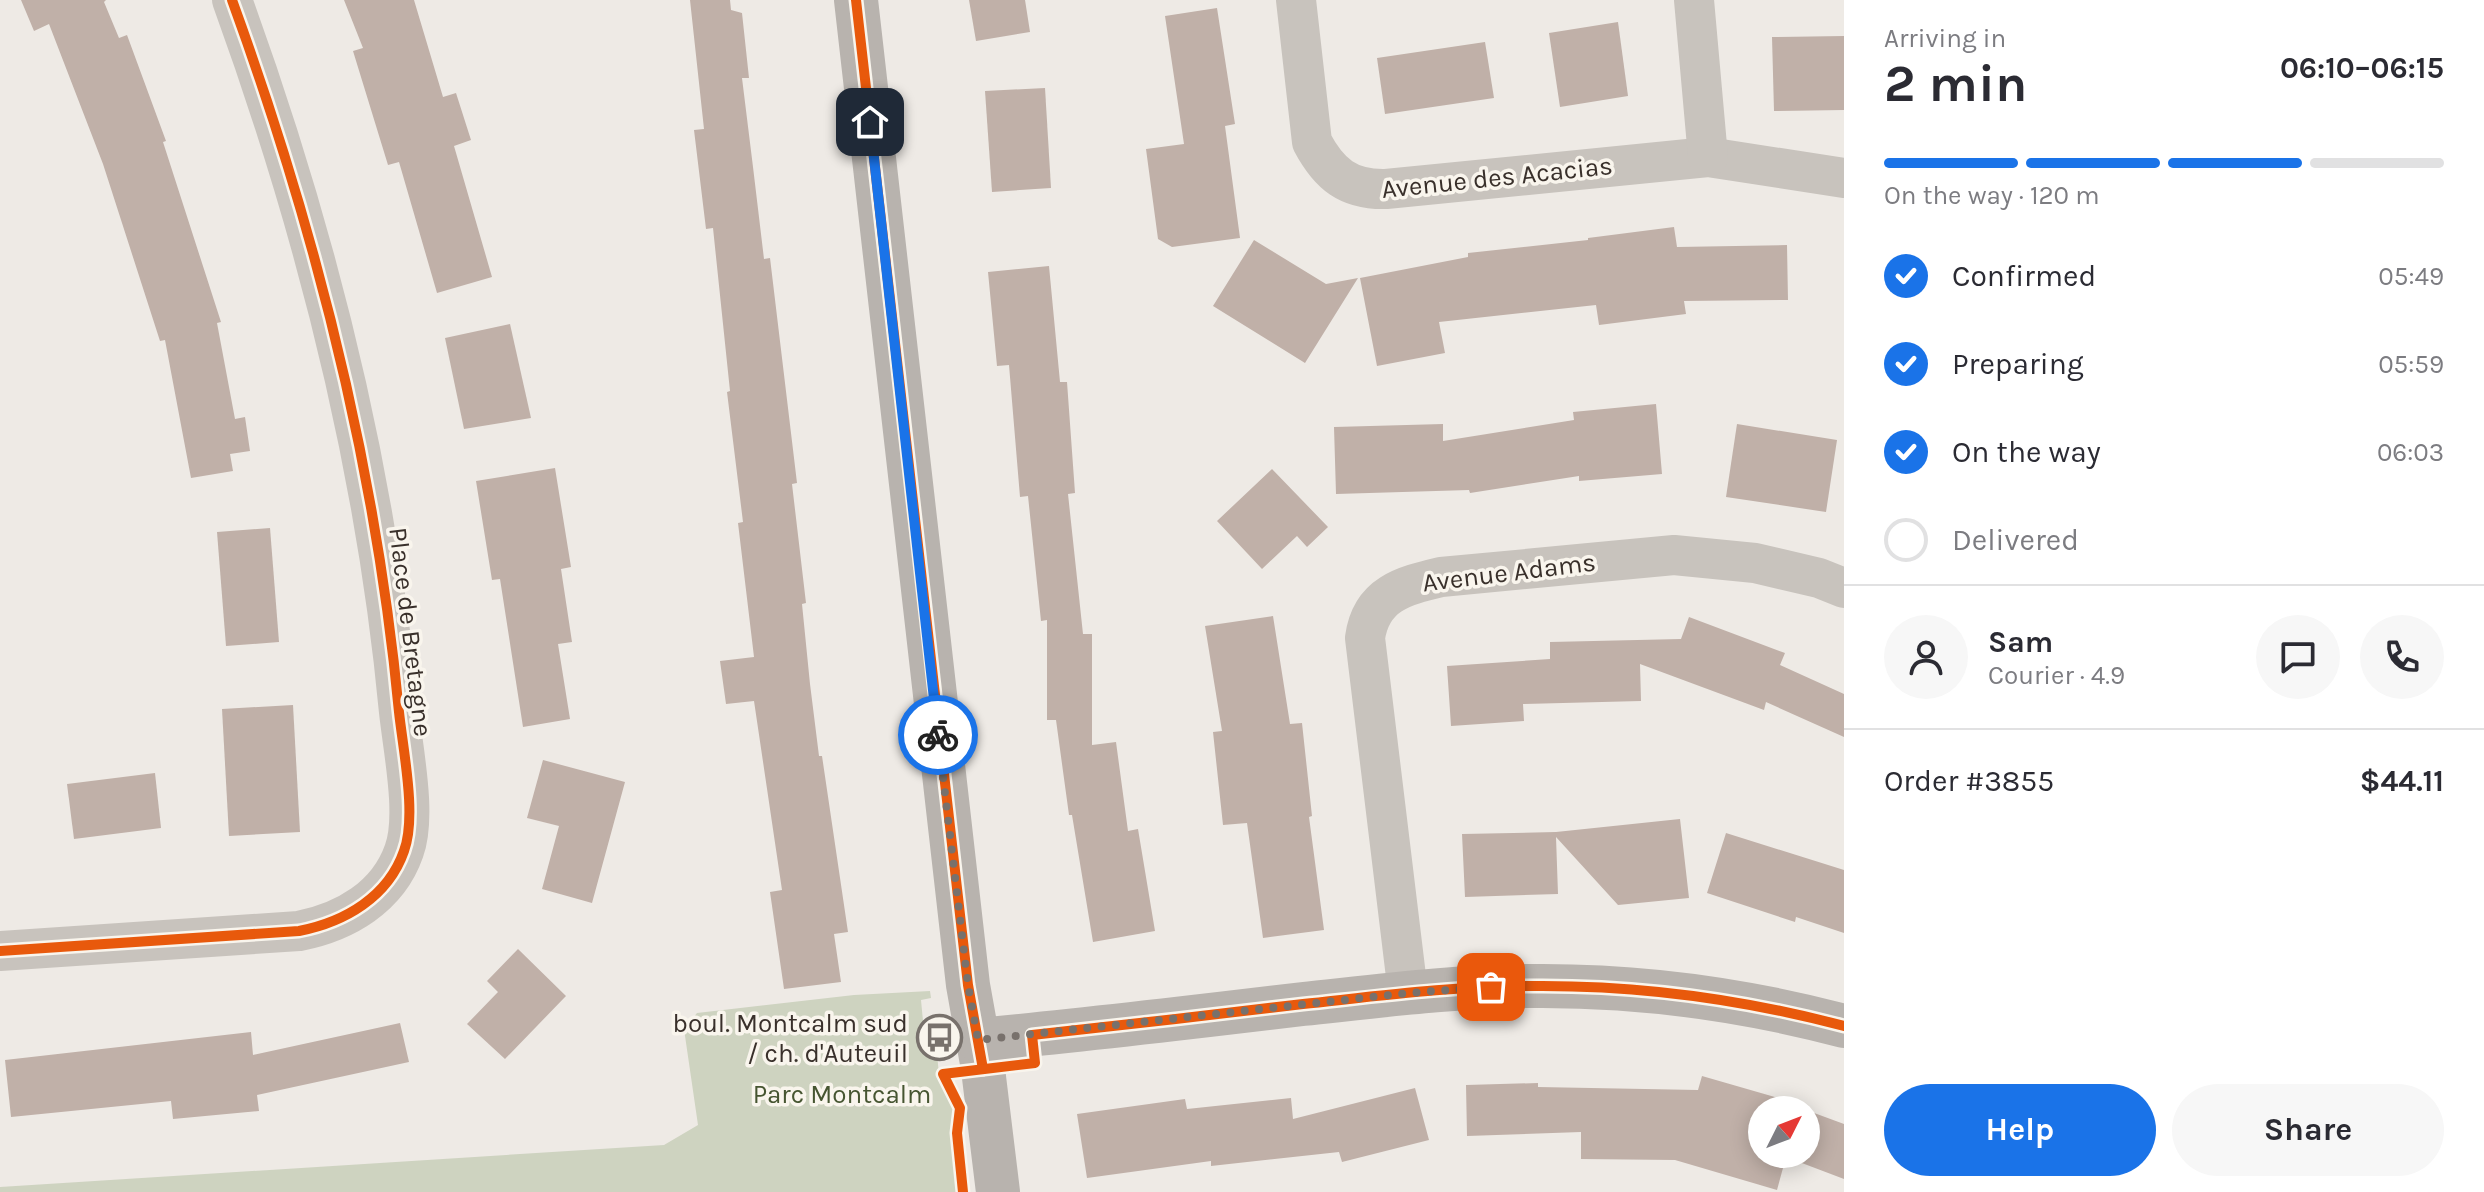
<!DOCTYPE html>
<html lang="en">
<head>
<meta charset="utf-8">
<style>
	:root { --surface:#fff; --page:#f7f7f7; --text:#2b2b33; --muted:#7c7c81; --line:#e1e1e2; --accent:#1a73e8 }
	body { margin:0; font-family:Karla,sans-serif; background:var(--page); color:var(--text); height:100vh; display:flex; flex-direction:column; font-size:30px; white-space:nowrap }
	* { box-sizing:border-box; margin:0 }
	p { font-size:26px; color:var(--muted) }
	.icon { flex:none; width:44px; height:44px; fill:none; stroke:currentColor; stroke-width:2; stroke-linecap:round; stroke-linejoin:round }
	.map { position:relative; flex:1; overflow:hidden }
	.drawer { display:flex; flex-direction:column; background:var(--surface); width:640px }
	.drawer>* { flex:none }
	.needle { width:52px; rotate:48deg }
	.controls { position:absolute; left:1748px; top:1096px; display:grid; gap:16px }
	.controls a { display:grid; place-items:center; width:72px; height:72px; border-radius:50%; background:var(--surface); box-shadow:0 4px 20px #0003; font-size:40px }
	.pin { position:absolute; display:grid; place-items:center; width:68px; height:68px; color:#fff; margin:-34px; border-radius:16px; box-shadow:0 4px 12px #0006 }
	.courier { position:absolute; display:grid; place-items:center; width:80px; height:80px; margin:-40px; border:6px solid #1a73e8; border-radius:50%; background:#fff; color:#222; box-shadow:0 2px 10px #0007 }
	.overview em { font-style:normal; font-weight:700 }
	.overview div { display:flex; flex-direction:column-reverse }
	.overview { display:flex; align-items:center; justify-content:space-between; height:136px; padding:0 40px }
	h1 { font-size:52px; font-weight:700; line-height:60px }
	.bar { display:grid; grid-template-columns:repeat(4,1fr); gap:12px 8px; align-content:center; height:96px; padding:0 40px }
	.bar i { height:10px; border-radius:6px; background:var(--line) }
	.bar .selected { background:var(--accent) }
	.bar p { grid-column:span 4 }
	.line { display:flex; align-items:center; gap:20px; padding:0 40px; border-top:2px solid var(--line) }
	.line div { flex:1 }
	.round { display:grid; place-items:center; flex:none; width:84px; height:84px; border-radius:42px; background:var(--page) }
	ol { padding:0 40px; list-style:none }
	li { display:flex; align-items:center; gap:24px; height:88px }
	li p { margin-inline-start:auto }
	li .icon { padding:8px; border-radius:50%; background:var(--accent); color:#fff; stroke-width:4 }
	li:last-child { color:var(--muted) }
	li i { width:44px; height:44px; border:4px solid var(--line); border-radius:50% }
	.cta { display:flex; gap:16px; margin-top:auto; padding:16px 40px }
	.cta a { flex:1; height:92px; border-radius:48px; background:var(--accent); color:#fff; font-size:32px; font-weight:700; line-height:92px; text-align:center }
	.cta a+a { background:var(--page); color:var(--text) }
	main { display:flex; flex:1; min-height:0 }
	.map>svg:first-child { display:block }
	.green { fill:#ced3c0 }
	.building { fill:#c0b0a8 }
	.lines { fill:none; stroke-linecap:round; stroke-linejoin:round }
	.street { stroke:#c8c3bd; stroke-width:40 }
	.secondary { stroke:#b8b3ae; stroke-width:44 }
	.cycleway-casing { stroke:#f9f5ed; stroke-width:15 }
	.cycleway { stroke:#e8590c; stroke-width:10 }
	.done { stroke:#78716c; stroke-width:8; stroke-dasharray:0 14.4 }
	.route { stroke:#1a73e8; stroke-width:10 }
	.labels { text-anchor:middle; stroke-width:7; stroke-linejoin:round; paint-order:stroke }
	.street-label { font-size:26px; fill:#39302b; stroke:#f9f5ed }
	.poi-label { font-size:26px; fill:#39302b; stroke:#f9f5ed; text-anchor:end }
	.park-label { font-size:26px; fill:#465531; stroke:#f9f5ed }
</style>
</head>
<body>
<main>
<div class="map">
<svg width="1844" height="1192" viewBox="0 0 1844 1192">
	<rect width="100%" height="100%" fill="#eeeae5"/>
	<!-- green -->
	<path class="green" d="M930 991 931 998 921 1000 925 1042 936 1041 939 1076 955 1108 951 1123 957 1192H0V1187L664 1145 698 1125 684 1029 697 1013 854 995Z"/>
	<!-- building -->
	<g class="building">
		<path d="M21 0H106L104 2 119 38 127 35 166 141 163 142 221 322 217 323 235 419 245 417 250 451 230 454 233 471 191 478 165 340 160 341 103 164 49 24 34 31Z"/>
		<path d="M344 0H414L443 97 456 93 471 140 454 146 492 277 437 293 399 162 388 165 353 51 363 48Z"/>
		<path d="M690 0H730L731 10 742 13 749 78H742L753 167 764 259 770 258 797 483 792 484 806 603 802 604 810 684 819 756H822L848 932 834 934 841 982 784 989 770 892 782 890 754 701 726 704 720 661 754 657 738 523 743 522 727 392 730 391 713 228 706 229 694 130 704 129Z"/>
		<path d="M969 0H1025L1030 32 976 41Z"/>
		<path d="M1217 8 1235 124 1225 126 1240 238 1172 247 1158 239 1146 149 1184 144 1165 16Z"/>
		<path d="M1618 22 1628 96 1560 107 1549 33Z"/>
		<path d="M1844 36V110L1774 111 1772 37Z"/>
		<path d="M1485 42 1494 98 1385 114 1377 58Z"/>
		<path d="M1045 88 1051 188 992 192 985 91Z"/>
		<path d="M1674 227 1677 247 1787 245 1788 300 1684 301 1686 314 1599 325 1596 305 1439 322 1445 353 1377 366 1360 278 1468 257V253L1588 240V238Z"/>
		<path d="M1254 240 1326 284 1358 278 1305 363 1213 306Z"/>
		<path d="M1049 266 1060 382H1067L1075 493 1068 494 1083 634H1092V745L1116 742 1128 831 1138 829 1155 931 1093 942 1072 815H1069L1056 720H1047V620L1041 621 1028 496 1020 497 1009 365 997 366 988 272Z"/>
		<path d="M510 324 531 418 464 429 445 338Z"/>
		<path d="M1656 404 1662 474 1579 481V476L1470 493 1469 490 1336 494 1334 427 1443 424V441L1574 420 1573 412Z"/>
		<path d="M1737 424 1837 440 1826 512 1726 497Z"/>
		<path d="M555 468 571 567 561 569 572 642 558 644 570 719 523 727 500 579 492 580 476 481Z"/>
		<path d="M1272 469 1328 527 1307 547 1297 536 1262 569 1217 521Z"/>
		<path d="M270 528 279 642 226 646 217 532Z"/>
		<path d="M1273 616 1290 724 1302 723 1312 816 1309 817 1324 930 1263 938 1247 823 1223 825 1213 732 1222 731 1205 626Z"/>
		<path d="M1689 617 1785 653 1780 665 1844 694V737L1766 702 1764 710 1640 664 1641 701 1523 704 1524 721 1451 726 1447 666 1550 659V642L1681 639Z"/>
		<path d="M293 705 300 832 229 836 222 709Z"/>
		<path d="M543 760 625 782 592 903 542 889 559 826 527 818Z"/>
		<path d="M155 773 161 828 74 839 67 784Z"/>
		<path d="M1680 819 1689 898 1618 905 1556 837 1558 894 1465 897 1462 834 1556 832Z"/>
		<path d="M1726 833 1844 870V933L1796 917 1795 922 1707 893Z"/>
		<path d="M518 949 566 996 505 1059 467 1024 498 992 487 981Z"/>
		<path d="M400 1023 409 1062 257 1095 259 1111 173 1119 171 1101 11 1117 5 1060 251 1032 253 1055Z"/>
		<path d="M1702 1076 1785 1100 1784 1102 1806 1110H1762V1154H1806V1110L1844 1124V1179L1786 1157 1777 1190 1675 1160 1581 1159V1132L1467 1136 1466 1085 1538 1083V1087L1698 1090Z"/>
		<path d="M1415 1088 1429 1140 1342 1162 1339 1152 1211 1166V1161L1087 1178 1077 1114 1185 1099 1187 1109 1291 1098 1293 1119Z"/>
	</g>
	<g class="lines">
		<!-- street -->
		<g class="street">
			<path d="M1296 0 1312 142C1329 174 1348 190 1386 189L1708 157 1844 178"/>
			<path d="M1694 0 1708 157"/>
			<path d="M0 951 299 931C345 922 388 897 404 851 417 816 403 750 399 712 376 467 316 231 232 0"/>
			<path d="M1408 993 1365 638C1371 594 1403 586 1441 577L1674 555 1755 563 1819 578 1844 588"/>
		</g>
		<!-- secondary -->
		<g class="secondary">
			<path d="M856 0 968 985 983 1069 998 1192"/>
			<path d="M978 1040C1087 1030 1195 1017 1303 1004 1379 996 1456 986 1532 986 1638 985 1742 999 1844 1026"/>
		</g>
		<defs>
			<g id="cycleway">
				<path d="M856 0 968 985 983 1069"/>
				<path d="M0 951 299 931C345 922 388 897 404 851 417 816 403 750 399 712 376 467 316 231 232 0"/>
				<path d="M963 1192 957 1133 960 1108 943 1074 1035 1063 1032 1035C1122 1025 1213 1015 1303 1004 1379 996 1455 986 1532 986 1638 985 1742 999 1844 1026"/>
			</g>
		</defs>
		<!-- cycleway casing -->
		<use href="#cycleway" class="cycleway-casing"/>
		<!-- cycleway -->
		<use href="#cycleway" class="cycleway"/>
	</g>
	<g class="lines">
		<!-- done -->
		<path class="done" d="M938 735 968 985 978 1040 1408 993 1491 987"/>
		<!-- route -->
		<path class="route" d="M870 122 938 735"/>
	</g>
	<!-- icons -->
	<defs>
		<symbol id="bus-ring" viewBox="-11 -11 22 22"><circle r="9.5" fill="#f9f5ed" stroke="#78716c" stroke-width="1.5"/><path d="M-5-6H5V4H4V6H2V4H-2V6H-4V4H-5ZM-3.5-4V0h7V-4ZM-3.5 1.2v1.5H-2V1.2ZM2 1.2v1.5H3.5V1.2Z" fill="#78716c"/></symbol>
	</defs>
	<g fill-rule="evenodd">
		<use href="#bus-ring" x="914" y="1012" width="51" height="51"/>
	</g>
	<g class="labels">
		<!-- street labels -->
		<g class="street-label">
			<text transform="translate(1497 177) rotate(-6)" y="9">Avenue des Acacias</text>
			<text transform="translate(1509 572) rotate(-7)" y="9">Avenue Adams</text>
			<text transform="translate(411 632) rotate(83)" y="9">Place de Bretagne</text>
		</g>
		<!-- poi labels -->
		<g class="poi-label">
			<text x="908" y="1032">boul. Montcalm sud<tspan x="908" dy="30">/ ch. d'Auteuil</tspan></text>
		</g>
		<!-- park labels -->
		<g class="park-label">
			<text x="842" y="1103">Parc Montcalm</text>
		</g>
	</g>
</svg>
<div class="controls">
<a><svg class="needle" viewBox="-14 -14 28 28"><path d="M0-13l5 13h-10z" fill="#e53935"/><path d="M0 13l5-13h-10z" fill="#7c7c81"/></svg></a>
</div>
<div class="pin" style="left:1491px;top:987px;background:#ea580c"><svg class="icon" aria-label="bag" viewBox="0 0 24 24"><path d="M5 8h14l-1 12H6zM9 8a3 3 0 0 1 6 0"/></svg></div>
<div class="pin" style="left:870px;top:122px;background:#1f2937"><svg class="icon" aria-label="home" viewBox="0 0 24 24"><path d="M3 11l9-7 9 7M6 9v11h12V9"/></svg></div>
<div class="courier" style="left:938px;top:735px"><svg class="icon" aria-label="bike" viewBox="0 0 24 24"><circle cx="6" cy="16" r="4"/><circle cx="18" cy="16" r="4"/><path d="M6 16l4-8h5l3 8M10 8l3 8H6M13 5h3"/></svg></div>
</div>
<section class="drawer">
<div class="overview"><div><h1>2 min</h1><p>Arriving in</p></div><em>06:10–06:15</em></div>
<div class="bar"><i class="selected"></i><i class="selected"></i><i class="selected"></i><i></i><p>On the way · 120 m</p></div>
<ol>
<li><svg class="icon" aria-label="check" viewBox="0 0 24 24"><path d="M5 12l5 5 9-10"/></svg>Confirmed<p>05:49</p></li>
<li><svg class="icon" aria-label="check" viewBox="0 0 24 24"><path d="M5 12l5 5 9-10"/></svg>Preparing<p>05:59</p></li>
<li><svg class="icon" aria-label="check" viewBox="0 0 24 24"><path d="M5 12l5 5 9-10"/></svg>On the way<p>06:03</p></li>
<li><i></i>Delivered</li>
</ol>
<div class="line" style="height:144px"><a class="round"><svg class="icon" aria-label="person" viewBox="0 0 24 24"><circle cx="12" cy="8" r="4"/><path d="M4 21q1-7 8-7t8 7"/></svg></a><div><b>Sam</b><p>Courier · 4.9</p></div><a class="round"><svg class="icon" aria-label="chat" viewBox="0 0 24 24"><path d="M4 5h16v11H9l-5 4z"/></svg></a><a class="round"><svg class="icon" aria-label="phone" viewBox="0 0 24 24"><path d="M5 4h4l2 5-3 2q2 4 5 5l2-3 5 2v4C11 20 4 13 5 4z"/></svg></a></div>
<div class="line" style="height:104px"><div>Order #3855</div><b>$44.11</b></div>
<div class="cta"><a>Help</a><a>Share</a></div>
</section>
</main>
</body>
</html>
